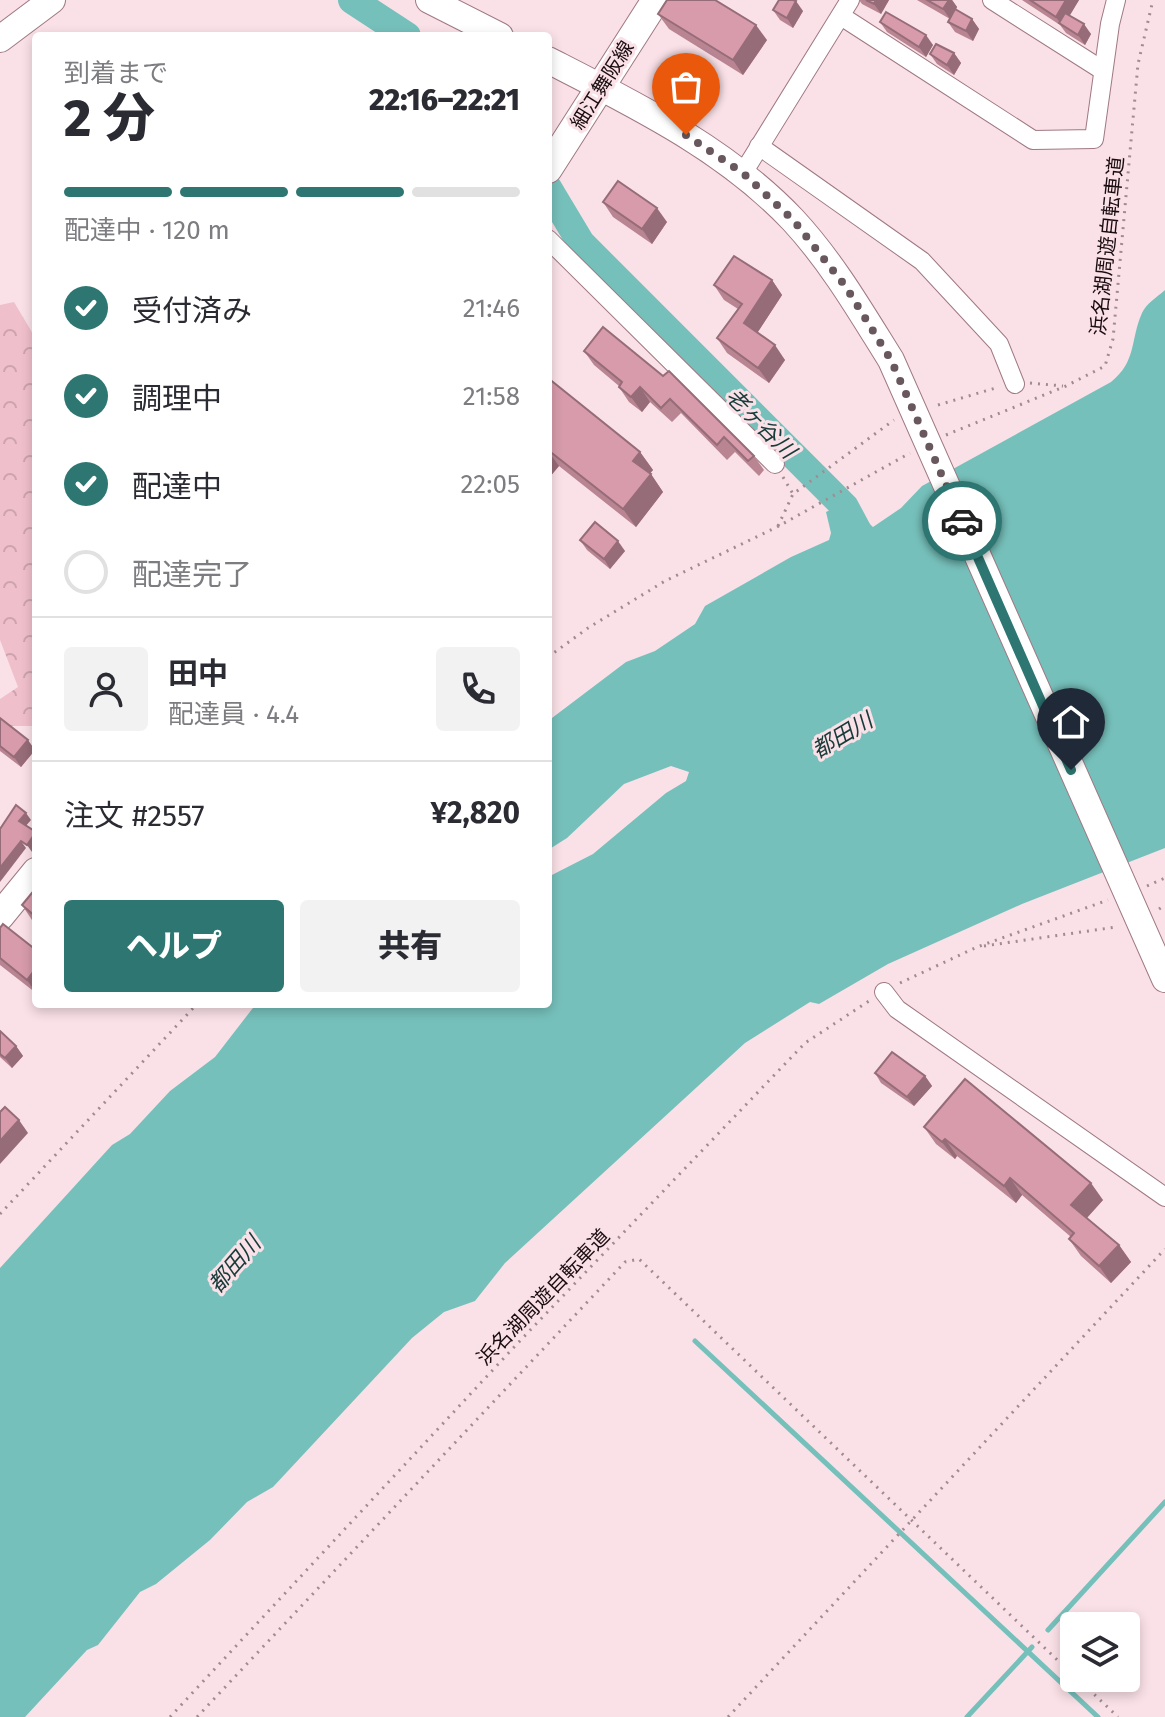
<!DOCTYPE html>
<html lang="ja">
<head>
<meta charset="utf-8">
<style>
	:root { --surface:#fff; --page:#f2f2f3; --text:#2b2b33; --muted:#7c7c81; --line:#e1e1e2; --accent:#2d7672 }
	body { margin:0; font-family:"Fira Sans","Noto Sans JP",sans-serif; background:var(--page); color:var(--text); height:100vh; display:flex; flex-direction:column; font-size:30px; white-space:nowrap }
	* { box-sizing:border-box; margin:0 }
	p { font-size:26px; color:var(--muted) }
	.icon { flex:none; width:44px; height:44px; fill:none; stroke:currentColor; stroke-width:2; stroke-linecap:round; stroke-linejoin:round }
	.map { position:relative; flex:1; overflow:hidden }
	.drawer { position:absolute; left:32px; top:32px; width:520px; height:976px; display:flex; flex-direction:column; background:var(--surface); border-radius:8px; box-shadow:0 4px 12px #0003 }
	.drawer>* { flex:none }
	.buttons { position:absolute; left:1060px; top:1612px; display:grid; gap:16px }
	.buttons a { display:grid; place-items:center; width:80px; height:80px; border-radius:8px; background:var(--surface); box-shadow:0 4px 12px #0003; font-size:40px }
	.pin { position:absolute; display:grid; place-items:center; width:68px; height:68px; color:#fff; margin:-82px -34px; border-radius:50% 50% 50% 0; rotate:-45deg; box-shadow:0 0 8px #0007 }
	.pin .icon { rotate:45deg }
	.courier { position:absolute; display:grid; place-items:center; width:80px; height:80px; margin:-40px; border:6px solid #2d7672; border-radius:50%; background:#fff; color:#222; box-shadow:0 2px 10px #0007 }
	.headline em { font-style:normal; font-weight:800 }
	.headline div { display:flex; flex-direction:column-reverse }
	.headline { display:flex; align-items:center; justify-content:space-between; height:136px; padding:0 32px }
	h1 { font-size:52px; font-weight:800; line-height:60px }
	.bar { display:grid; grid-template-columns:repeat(4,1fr); gap:12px 8px; align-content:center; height:96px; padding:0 32px }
	.bar i { height:10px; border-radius:6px; background:var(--line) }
	.bar .selected { background:var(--accent) }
	.bar p { grid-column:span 4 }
	.line { display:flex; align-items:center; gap:20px; padding:0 32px; border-top:2px solid var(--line) }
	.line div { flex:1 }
	.round { display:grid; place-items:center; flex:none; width:84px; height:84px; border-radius:8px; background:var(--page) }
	ol { padding:0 32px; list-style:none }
	li { display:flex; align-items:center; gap:24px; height:88px }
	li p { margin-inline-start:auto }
	li .icon { padding:8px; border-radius:50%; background:var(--accent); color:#fff; stroke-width:4 }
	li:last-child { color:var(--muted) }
	li i { width:44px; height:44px; border:4px solid var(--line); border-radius:50% }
	.button { display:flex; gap:16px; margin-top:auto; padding:16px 32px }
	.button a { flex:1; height:92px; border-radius:8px; background:var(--accent); color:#fff; font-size:32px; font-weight:800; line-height:92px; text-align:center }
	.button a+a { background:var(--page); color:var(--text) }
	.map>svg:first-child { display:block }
	.forest { fill:url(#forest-crowns) }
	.water { fill:#76c0bb }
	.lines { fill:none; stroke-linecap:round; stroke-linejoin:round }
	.stream { stroke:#76c0bb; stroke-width:5 }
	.river { stroke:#76c0bb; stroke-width:28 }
	.street-casing { stroke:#9f7983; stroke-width:20 }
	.secondary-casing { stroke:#9f7983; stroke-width:28 }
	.primary-casing { stroke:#9f7983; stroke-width:30 }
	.path { stroke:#a08b91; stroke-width:3; stroke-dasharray:2 6; stroke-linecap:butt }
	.street { stroke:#fff; stroke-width:18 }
	.secondary { stroke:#fff; stroke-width:26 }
	.primary { stroke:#fff; stroke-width:28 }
	.wall { fill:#b98593 }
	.shaded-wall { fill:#966c78 }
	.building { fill:#d79bab; stroke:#966c78; stroke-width:2 }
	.done { stroke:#68575c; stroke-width:8; stroke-dasharray:0 14.4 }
	.route { stroke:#2d7672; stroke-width:10 }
	.labels { text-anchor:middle; stroke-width:6; stroke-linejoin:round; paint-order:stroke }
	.street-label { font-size:20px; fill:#1a0d11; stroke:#fae1e7 }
	.water-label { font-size:22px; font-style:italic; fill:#173b39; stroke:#fae1e7 }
</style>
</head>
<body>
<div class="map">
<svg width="1165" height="1717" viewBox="0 0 1165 1717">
	<defs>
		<pattern id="forest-crowns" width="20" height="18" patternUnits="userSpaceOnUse" patternTransform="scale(2)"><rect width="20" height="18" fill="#f0bfcc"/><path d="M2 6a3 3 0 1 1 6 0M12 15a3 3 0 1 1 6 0" fill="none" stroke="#cda3ae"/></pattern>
	</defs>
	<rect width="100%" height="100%" fill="#fae1e7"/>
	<!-- forest -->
	<path class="forest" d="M14 302 36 339 34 726H6L0 718V699L18 687 0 640V305Z"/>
	<!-- water -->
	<path class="water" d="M1165 290V848L1022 904 888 964 819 1004 810 1002 745 1043 505 1263 475 1301 444 1312 412 1338 273 1487 247 1502 210 1540 156 1584 140 1592 98 1645 87 1650 25 1717H0V1268L112 1145 130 1134 170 1091 215 1057 256 1004H548V877L593 854 666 793 686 781 689 772 671 766 624 784 567 838 548 850V721L626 662 655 651 695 624 705 606 791 557 829 540 831 533 826 512 846 502 873 527 901 508 922 486 1111 382C1137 361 1130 340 1142 313 1146 304 1157 297 1165 290Z"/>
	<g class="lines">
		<!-- stream -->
		<g class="stream">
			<path d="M695 1341 1098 1717"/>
			<path d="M1048 1630 1165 1502"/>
			<path d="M967 1717 1032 1647"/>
		</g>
		<!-- river -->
		<g class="river">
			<path d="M352 0 407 36"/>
			<path d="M548 188 581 243 845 507 860 535"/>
		</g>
		<defs>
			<g id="street">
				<path d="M992 0 1102 70"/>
				<path d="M841 16 1033 140 1094 139 1110 24 1116 0"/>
				<path d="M759 146 922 261 999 344 1015 384"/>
				<path d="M743 173 850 0"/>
				<path d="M548 239 775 464"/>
				<path d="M884 992 897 1009 1165 1197"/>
			</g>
			<g id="secondary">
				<path d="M429 0 500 36"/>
				<path d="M0 39 52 0"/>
				<path d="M548 60C634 104 726 149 793 220 832 262 861 312 891 360L1165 979"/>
			</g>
			<g id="primary">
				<path d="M548 169 656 0"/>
				<path d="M0 916 36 872"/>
			</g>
		</defs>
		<!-- street casing -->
		<use href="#street" class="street-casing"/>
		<!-- secondary casing -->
		<use href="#secondary" class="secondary-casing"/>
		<!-- primary casing -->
		<use href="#primary" class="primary-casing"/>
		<!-- path -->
		<g class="path">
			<path d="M1030 383 1063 386"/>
			<path d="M938 405 999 387"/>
			<path d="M946 435 1066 386 1105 366 1113 339 1138 64 1153 0"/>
			<path d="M783 477 793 494"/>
			<path d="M778 526 793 494 894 420"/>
			<path d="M548 657 588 628 665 581 777 527 910 453"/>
			<path d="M1147 886 1165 878"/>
			<path d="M1159 909 1165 905"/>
			<path d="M984 946 1116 927"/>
			<path d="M900 983 977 947 1108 900"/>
			<path d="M0 1214 197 1004"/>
			<path d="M1077 1678 1118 1717"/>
			<path d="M170 1717 516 1345 805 1043 869 1001"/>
			<path d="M197 1717 625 1262 639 1259 1074 1676"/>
			<path d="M728 1717 1165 1249"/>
		</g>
		<!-- street -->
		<use href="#street" class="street"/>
		<!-- secondary -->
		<use href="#secondary" class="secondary"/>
		<!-- primary -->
		<use href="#primary" class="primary"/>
	</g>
	<!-- wall -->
	<g class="wall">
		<path d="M859 0H889L881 14 862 4Z"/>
		<path d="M917 0H952L957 7 956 10 972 19 979 29 973 41 955 32 948 22 950 19Z"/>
		<path d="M1022 0H1079L1069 16 1091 34 1085 45 1066 33 1060 25Z"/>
		<path d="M773 10 803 11 793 28 780 20Z"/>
		<path d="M658 14 767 40 743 75 669 29Z"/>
		<path d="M880 22 933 45 926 57 887 32Z"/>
		<path d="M954 53 961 63 954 75 937 64 930 54Z"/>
		<path d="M603 202 667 222 652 244 613 217Z"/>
		<path d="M772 280 782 295 757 333 785 360 769 383 727 353 717 338 738 309 724 300 714 285Z"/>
		<path d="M584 351 663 376 754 456 764 470 759 476 735 452 727 460 681 413 672 422 650 402 642 412 629 402 619 387V386L594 365Z"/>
		<path d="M548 378 640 452 653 470 650 473 663 492 636 527 559 466 548 479Z"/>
		<path d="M580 540 625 551 610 569 587 550Z"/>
		<path d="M0 718 35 750 21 767 0 751Z"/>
		<path d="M36 888V923L32 920 22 905Z"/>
		<path d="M0 928 36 950V993L0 965Z"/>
		<path d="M0 1031 16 1046 23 1056 12 1068 0 1057Z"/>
		<path d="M875 1073 925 1076 932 1086 914 1106 881 1083Z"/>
		<path d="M924 1127 1103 1200 1087 1218 1119 1245 1131 1262 1111 1283 1081 1256 1069 1239 1071 1237 1022 1195 1016 1203 957 1156 955 1159 936 1144Z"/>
	</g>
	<!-- shaded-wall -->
	<g class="shaded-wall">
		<path d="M876 0H889L881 14 874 4Z"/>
		<path d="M949 0H952L957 7 950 19 943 9Z"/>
		<path d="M1066 0H1079L1063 27 1056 17Z"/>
		<path d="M796 1 803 11 793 28 787 18Z"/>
		<path d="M972 19 979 29 973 41 966 31Z"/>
		<path d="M1084 24 1091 34 1085 45 1078 35Z"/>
		<path d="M756 25 767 40 743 75 733 60Z"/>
		<path d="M926 35 933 45 926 57 919 47Z"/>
		<path d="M954 53 961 63 954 75 947 65Z"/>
		<path d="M657 208 667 222 652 244 642 229Z"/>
		<path d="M772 280 782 295 754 338 744 323Z"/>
		<path d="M775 345 785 360 769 383 758 368Z"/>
		<path d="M640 387 650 402 642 412 631 397Z"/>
		<path d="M548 451 559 466 548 479Z"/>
		<path d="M640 452 653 470 646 478 633 461Z"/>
		<path d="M651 474 663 492 636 527 623 509Z"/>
		<path d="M618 541 625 551 610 569 604 559Z"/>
		<path d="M28 740 35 750 21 767 14 757Z"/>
		<path d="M26 813 31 820 24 828 19 821Z"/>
		<path d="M36 833V846L32 852 27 845Z"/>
		<path d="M21 841 26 848 0 882V868Z"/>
		<path d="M36 968V993L27 980Z"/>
		<path d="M16 1046 23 1056 12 1068 5 1058Z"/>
		<path d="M925 1076 932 1086 914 1106 907 1097Z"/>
		<path d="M19 1120 28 1133 0 1164V1141Z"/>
		<path d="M945 1139 957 1156 955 1159 942 1142Z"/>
		<path d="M1010 1178 1022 1195 1016 1203 1004 1186Z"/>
		<path d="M1091 1183 1103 1200 1083 1222 1071 1205Z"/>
		<path d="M1119 1245 1131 1262 1111 1283 1099 1266Z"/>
	</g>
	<!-- building -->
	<g class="building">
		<path d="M667 0H715L756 25 733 60 658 14Z"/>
		<path d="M779 0H793L796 1 787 18 773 10Z"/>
		<path d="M866 0H876L874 4Z"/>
		<path d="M927 0H949L943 9Z"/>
		<path d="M1030 0H1066L1056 17Z"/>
		<path d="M955 9 972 19 966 31 948 22Z"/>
		<path d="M886 12 926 35 919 47 880 22Z"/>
		<path d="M1065 13 1084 24 1078 35 1059 23Z"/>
		<path d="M936 44 954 53 947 65 930 54Z"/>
		<path d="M618 181 657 208 642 229 603 202Z"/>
		<path d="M734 256 772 280 744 323 775 345 758 368 717 338 742 304 714 285Z"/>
		<path d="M603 327 663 376 669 371 754 456 748 461 724 437 717 445 670 399 661 408 640 387 631 397 619 387 622 382 584 351Z"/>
		<path d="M548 378 640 452 633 461 651 474 623 509 548 450Z"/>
		<path d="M595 522 618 541 604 559 580 540Z"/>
		<path d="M0 718 28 740 14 757 0 746Z"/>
		<path d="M16 805 26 813 19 821 36 832 27 845 21 841 0 868V829Z"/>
		<path d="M36 888V917L22 905Z"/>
		<path d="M3 924 36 950V968L27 980 0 958V928Z"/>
		<path d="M0 1031 16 1046 5 1058 0 1054Z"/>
		<path d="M892 1052 925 1076 907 1097 875 1073Z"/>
		<path d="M965 1079 1091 1183 1071 1205 1119 1245 1099 1266 1069 1239 1074 1233 1010 1178 1004 1186 945 1139 942 1142 924 1127Z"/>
		<path d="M5 1107 19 1120 0 1141V1112Z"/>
	</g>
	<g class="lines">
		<!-- done -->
		<path class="done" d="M686 135 743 173 794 221 846 287 891 360 962 521"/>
		<!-- route -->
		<path class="route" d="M962 521 1071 770"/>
	</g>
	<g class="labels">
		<!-- street labels -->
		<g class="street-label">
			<text transform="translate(602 85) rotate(-58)" y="7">細江舞阪線</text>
			<text transform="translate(1107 246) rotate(-84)" y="7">浜名湖周遊自転車道</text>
			<text transform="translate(543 1297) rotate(-46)" y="7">浜名湖周遊自転車道</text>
		</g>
		<!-- water labels -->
		<g class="water-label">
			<text transform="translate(761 423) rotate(45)" y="8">老ヶ谷川</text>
			<text transform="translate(842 735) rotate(-31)" y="8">都田川</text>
			<text transform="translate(234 1264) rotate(-49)" y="8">都田川</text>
		</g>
	</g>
</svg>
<div class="buttons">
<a><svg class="icon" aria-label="layers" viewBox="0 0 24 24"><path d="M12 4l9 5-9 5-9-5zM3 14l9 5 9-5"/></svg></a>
</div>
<div class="pin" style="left:686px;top:135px;background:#ea580c"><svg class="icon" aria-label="bag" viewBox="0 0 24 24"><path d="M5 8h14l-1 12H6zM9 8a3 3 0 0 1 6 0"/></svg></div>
<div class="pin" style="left:1071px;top:770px;background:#1f2937"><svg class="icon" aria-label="home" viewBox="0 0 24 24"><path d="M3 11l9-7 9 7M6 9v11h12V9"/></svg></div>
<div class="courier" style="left:962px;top:521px"><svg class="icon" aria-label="car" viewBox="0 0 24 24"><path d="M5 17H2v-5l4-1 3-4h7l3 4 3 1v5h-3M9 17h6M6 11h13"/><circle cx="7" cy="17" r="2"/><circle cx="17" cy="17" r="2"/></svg></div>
<section class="drawer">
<div class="headline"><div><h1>2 分</h1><p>到着まで</p></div><em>22:16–22:21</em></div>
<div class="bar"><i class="selected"></i><i class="selected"></i><i class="selected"></i><i></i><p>配達中 · 120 m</p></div>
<ol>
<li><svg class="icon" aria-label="check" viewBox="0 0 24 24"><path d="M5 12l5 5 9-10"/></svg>受付済み<p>21:46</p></li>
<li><svg class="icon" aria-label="check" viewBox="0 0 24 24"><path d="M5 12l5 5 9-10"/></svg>調理中<p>21:58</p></li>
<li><svg class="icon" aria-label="check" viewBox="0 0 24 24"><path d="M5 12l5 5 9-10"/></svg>配達中<p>22:05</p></li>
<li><i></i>配達完了</li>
</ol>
<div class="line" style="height:144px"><a class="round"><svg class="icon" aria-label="person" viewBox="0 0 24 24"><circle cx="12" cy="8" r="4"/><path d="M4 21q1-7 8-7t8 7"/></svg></a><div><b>田中</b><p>配達員 · 4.4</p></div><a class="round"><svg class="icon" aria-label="phone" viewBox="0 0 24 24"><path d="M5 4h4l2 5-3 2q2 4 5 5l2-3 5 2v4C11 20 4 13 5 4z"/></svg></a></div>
<div class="line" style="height:104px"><div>注文 #2557</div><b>¥2,820</b></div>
<div class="button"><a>ヘルプ</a><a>共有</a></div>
</section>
</div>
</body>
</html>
